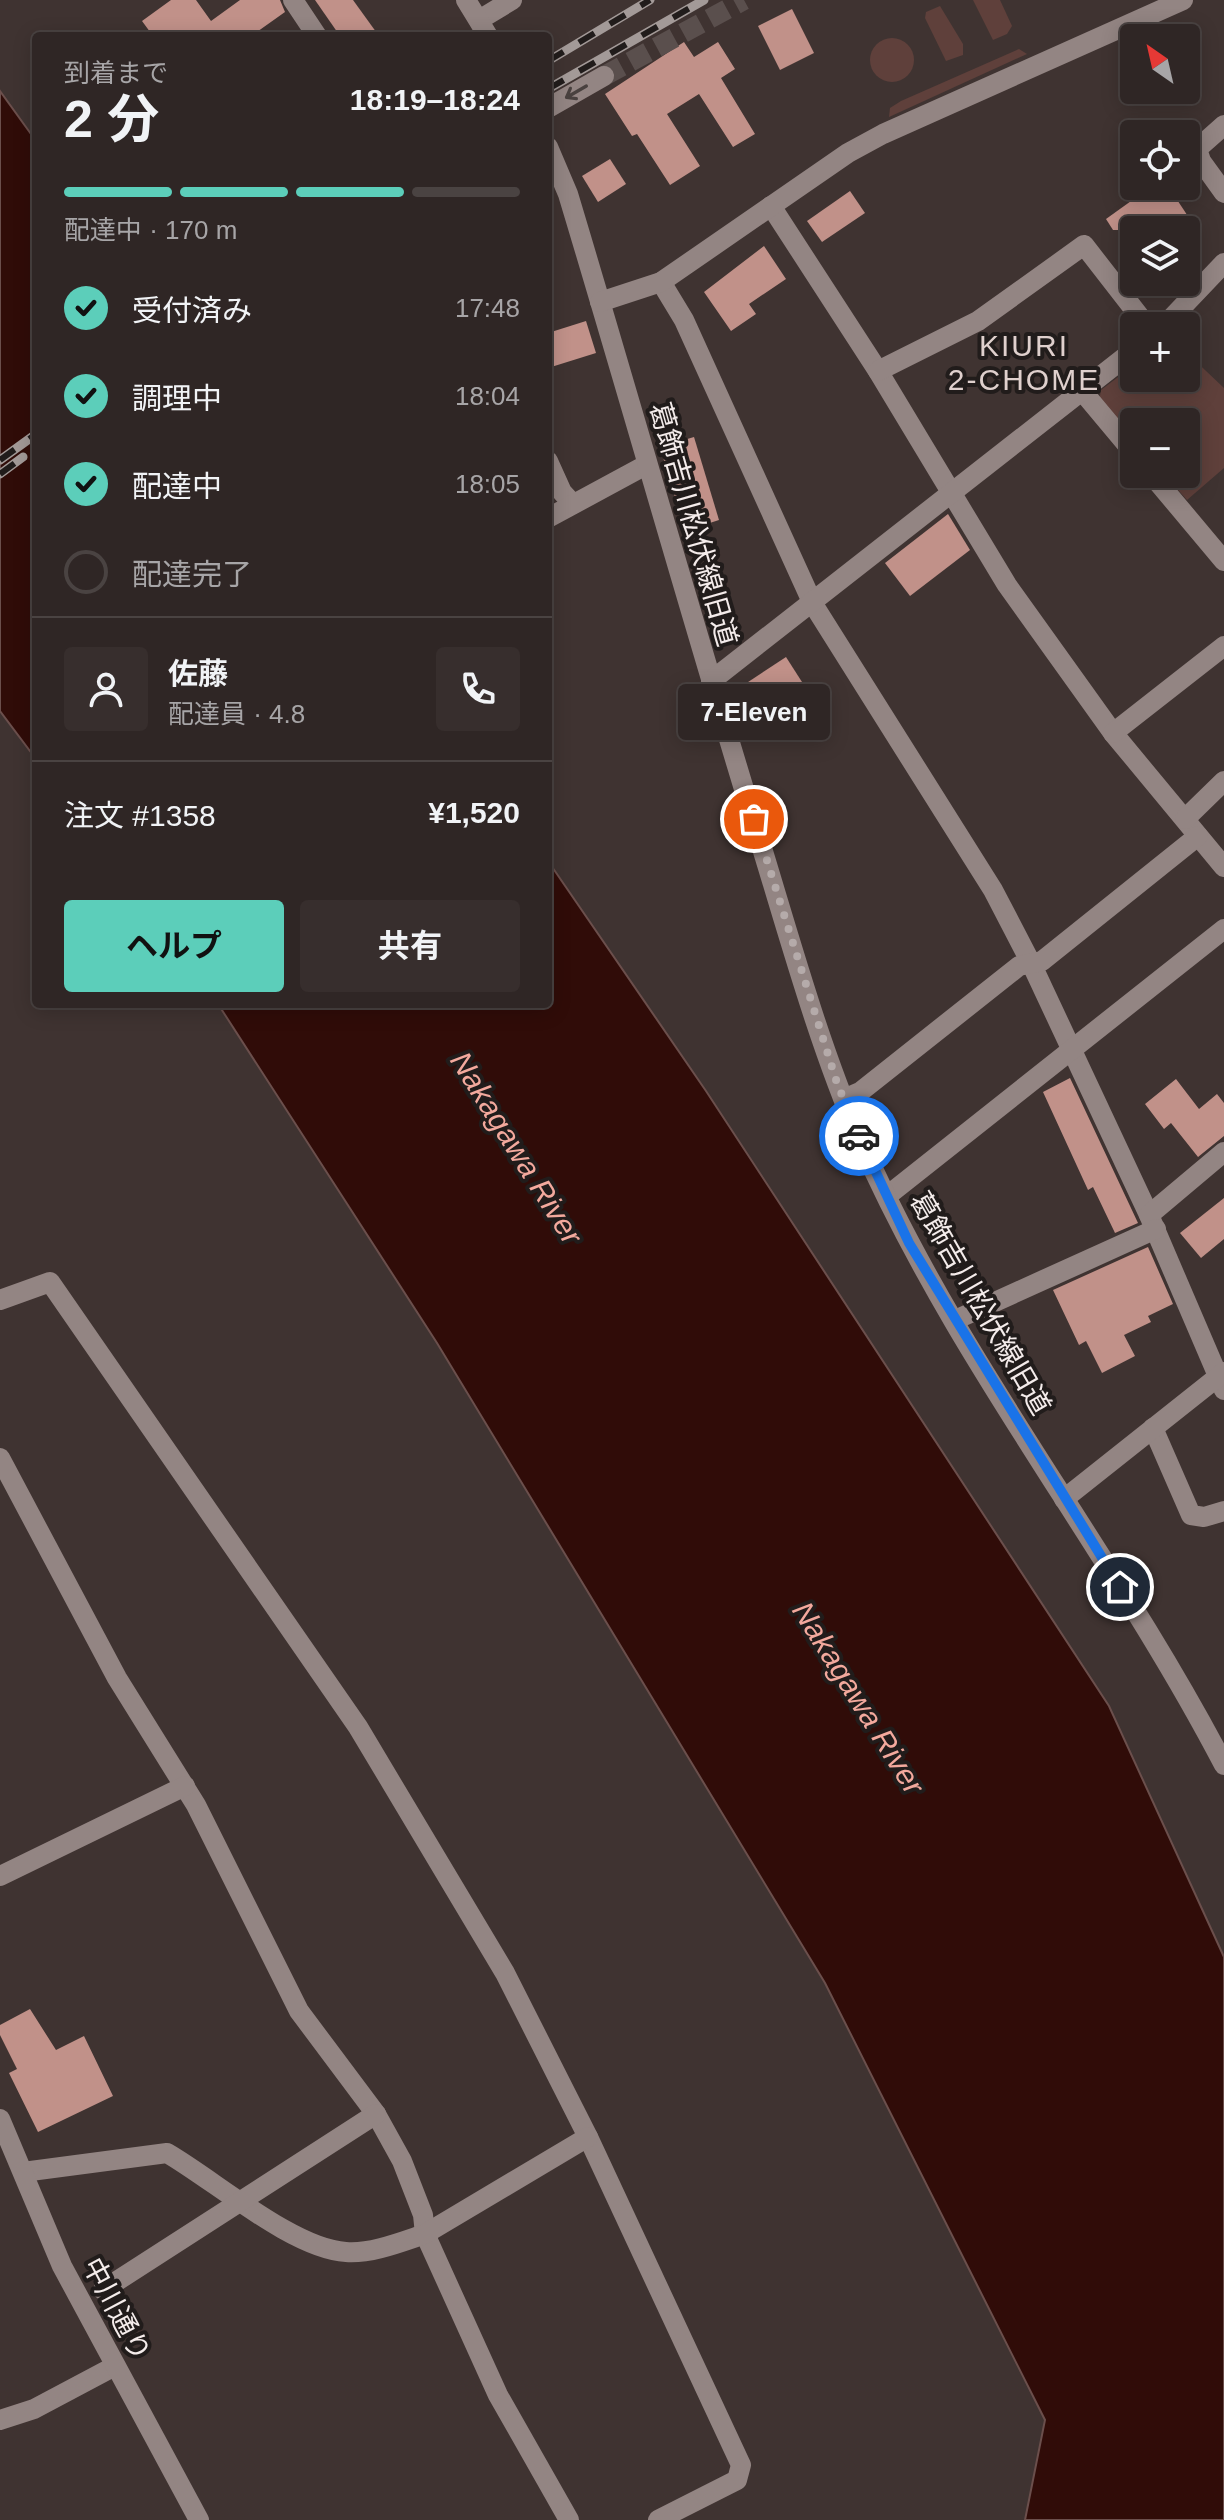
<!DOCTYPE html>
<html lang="ja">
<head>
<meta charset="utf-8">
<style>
	:root { --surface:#2f2625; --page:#372e2d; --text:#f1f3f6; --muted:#a7a5a7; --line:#4a4342; --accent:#5cceba }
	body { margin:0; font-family:Arial,"Noto Sans JP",sans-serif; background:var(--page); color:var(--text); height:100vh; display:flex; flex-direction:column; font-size:30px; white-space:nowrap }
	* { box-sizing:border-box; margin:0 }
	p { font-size:26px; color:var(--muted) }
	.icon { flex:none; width:44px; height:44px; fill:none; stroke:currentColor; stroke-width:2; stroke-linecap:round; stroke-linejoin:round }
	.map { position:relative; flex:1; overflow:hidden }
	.panel { position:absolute; left:32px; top:32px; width:520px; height:976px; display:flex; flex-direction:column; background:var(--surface); border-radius:8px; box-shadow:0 4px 20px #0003,0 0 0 2px var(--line) }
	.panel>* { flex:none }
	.needle { width:52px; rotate:326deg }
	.tools { position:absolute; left:1120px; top:24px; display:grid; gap:16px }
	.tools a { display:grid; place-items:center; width:80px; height:80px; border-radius:8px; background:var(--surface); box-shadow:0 4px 20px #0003,0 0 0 2px var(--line); font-size:40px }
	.pin { position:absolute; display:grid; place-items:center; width:68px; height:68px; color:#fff; margin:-34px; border:4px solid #fff; border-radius:50%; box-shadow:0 2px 8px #0007 }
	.courier { position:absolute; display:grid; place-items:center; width:80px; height:80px; margin:-40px; border:6px solid #1a73e8; border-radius:50%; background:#fff; color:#222; box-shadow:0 2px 10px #0007 }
	.bubble { position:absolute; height:56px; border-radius:8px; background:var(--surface); box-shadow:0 4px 20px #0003,0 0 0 2px var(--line); font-size:26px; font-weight:700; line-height:56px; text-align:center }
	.head em { font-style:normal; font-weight:700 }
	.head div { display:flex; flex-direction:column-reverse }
	.head { display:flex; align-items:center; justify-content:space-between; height:136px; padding:0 32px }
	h1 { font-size:52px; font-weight:700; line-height:60px }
	.bar { display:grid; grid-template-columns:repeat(4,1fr); gap:12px 8px; align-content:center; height:96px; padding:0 32px }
	.bar i { height:10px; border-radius:6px; background:var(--line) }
	.bar .selected { background:var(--accent) }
	.bar p { grid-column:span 4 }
	.line { display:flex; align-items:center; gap:20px; padding:0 32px; border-top:2px solid var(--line) }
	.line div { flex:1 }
	.round { display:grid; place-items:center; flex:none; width:84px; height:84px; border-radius:8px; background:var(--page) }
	ol { padding:0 32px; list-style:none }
	li { display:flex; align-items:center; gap:24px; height:88px }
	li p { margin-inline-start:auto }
	li .icon { padding:8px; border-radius:50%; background:var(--accent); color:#111; stroke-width:4 }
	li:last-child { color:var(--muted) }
	li i { width:44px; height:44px; border:4px solid var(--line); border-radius:50% }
	.button { display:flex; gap:16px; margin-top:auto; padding:16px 32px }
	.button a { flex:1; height:92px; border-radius:8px; background:var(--accent); color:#111; font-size:32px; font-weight:700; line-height:92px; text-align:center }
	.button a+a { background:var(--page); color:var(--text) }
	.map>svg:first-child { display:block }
	.green { fill:#5f403b }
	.water { fill:#300c08; stroke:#6b4f4c; stroke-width:2 }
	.building { fill:#c19189 }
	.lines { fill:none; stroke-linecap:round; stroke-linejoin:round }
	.minor-tunnel { stroke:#5a4f4d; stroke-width:20; stroke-dasharray:20 10; stroke-linecap:butt }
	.minor { stroke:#938583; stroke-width:20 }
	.tertiary { stroke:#938583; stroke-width:20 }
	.rail-casing { stroke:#a39a98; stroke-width:9 }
	.rail { stroke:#211c1b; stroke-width:6; stroke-dasharray:18; stroke-linecap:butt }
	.oneway { stroke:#49413f }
	.done { stroke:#b5abaa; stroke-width:8; stroke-dasharray:0 14.4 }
	.route { stroke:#1a73e8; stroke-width:10 }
	.labels { text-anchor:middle; stroke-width:8; stroke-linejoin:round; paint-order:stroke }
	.street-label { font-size:28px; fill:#f4eceb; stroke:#211c1b }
	.neighbourhood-label { font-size:30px; letter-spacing:2px; fill:#dfd0cd; stroke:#211c1b }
	.water-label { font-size:30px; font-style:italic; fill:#f3a99d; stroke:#211c1b }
</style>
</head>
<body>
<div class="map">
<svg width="1224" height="2520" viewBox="0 0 1224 2520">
	<rect width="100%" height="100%" fill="#3f3331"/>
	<!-- green -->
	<g class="green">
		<path d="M973 0H1000L1012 26 1007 34 993 40Z"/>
		<path d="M940 6 963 44V55L946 61 925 18 926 12Z"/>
		<circle cx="892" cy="60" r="22"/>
		<path d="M1019 49 1027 54 889 117 890 108 901 101Z"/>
		<path d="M1186 352 1224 388V468L1187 500 1164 474H1186V422H1134V440L1099 401 1101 390 1134 365V378H1186Z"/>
	</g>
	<!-- water -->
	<g class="water">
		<path d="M0 91 36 141V759L0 711Z"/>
		<path d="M548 861 706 1091 1109 1706 1224 1957V2520H1025L1045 2420 825 1983 437 1343 218 1004H548Z"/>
	</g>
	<!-- building -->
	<g class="building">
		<path d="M171 0H196L211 21 240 0H280L285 12 251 36H153L142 21Z"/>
		<path d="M315 0H353L379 36H340Z"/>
		<path d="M792 9 814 53 780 70 758 26Z"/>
		<path d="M684 42 694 57 718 42 735 69 721 78 755 134 733 147 699 94 667 114 700 166 670 185 637 134 632 136 605 94Z"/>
		<path d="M610 159 626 184 598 202 582 176Z"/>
		<path d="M1152 186H1168L1197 230H1113L1106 219Z"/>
		<path d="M850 191 865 213 822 242 807 221Z"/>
		<path d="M764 246 786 279 749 304 756 314 731 331 704 292Z"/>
		<path d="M586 321 596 353 548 368V333Z"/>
		<path d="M694 437 719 520 685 531 660 447Z"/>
		<path d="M948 514 970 550 910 596 885 563Z"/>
		<path d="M786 657 802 682 749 716 733 692Z"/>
		<path d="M1070 1078 1138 1223 1115 1233 1093 1187 1088 1190 1043 1092Z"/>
		<path d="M1176 1079 1199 1109 1217 1094 1224 1103V1136L1198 1157 1171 1123 1164 1129 1145 1104Z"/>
		<path d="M1224 1198V1239L1201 1258 1180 1233Z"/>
		<path d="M1148 1247 1173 1304 1148 1316 1151 1322 1124 1335 1135 1356 1102 1373 1086 1341 1079 1345 1053 1290Z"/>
		<path d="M30 2009 56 2050 84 2036 113 2096 38 2132 9 2073 17 2069 0 2035V2025Z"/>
	</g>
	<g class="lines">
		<!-- minor-tunnel -->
		<path class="minor-tunnel" d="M604 76 744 0"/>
		<!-- minor -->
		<g class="minor">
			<path d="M293 0 317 36"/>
			<path d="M479 20 512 0"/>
			<path d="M548 108 604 76"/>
			<path d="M1224 125 1197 149 1201 161 1224 193"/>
			<path d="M771 206 878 371 1007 585 1113 733 1224 867"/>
			<path d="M661 282 684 320 813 604 993 890 1031 963 1149 1215 1224 1390"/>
			<path d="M878 371 978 321 1084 245 1147 326"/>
			<path d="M1083 392 1134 453"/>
			<path d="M548 461 562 492 573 504"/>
			<path d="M1151 474 1224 561"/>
			<path d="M548 518 646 465"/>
			<path d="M1113 733 1224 646"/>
			<path d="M1185 819 1224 781"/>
			<path d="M844 1099 860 1092 1019 966 1042 961 1198 836"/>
			<path d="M887 1196 1224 929"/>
			<path d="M1149 1215 1224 1152"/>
			<path d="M0 1300 50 1282 358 1727 505 1973 588 2137 741 2465 737 2480 658 2520"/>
			<path d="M955 1320 1156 1229"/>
			<path d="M1153 1428 1191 1515 1204 1517 1224 1511"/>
			<path d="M0 1458 117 1678 196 1805 299 2011 376 2114 402 2161 423 2215 425 2234 498 2395 569 2520"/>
			<path d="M1064 1499 1224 1372"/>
			<path d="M0 1876 185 1786"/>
			<path d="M23 2172 167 2153C214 2180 293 2249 346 2252 371 2254 401 2242 425 2234L588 2137"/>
			<path d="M103 2290 376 2114"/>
			<path d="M0 2420 34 2409 115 2366"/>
		</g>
		<!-- tertiary -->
		<g class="tertiary">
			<path d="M466 0 488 36"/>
			<path d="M548 147 568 194C631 403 690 613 754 822 787 928 816 1038 860 1140 957 1362 1113 1552 1224 1765"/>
			<path d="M600 302 661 282 848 153 883 134 1183 0"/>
			<path d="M1164 326 1224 263"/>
			<path d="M711 681 1134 350"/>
			<path d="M0 2119 62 2266 199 2520"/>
		</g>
		<defs>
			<g id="rail">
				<path d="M548 61 650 0"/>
				<path d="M548 89 704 0"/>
				<path d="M0 460 36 434"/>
				<path d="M0 474 23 457"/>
			</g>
		</defs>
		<!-- rail casing -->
		<use href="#rail" class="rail-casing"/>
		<!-- rail -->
		<use href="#rail" class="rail"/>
	</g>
	<!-- one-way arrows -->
	<defs><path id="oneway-shaft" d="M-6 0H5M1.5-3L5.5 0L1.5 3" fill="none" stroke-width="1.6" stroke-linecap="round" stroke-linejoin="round" transform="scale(2)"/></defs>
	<use class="oneway" href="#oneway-shaft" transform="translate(576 92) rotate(150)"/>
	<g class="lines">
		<!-- done -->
		<path class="done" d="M754 819 837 1083 859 1136"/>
		<!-- route -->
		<path class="route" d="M859 1136 909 1243 1120 1587"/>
	</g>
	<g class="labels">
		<!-- street labels -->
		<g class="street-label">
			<text transform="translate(694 524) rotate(74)" y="10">葛飾吉川松伏線旧道</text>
			<text transform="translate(981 1303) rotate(60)" y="10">葛飾吉川松伏線旧道</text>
			<text transform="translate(117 2309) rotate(62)" y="10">中川通り</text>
		</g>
		<!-- neighbourhood labels -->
		<g class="neighbourhood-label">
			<text x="1024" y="356">KIURI<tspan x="1024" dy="34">2-CHOME</tspan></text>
		</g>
		<!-- water labels -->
		<g class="water-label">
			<text transform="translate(516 1148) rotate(58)" y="10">Nakagawa River</text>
			<text transform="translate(858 1698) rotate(58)" y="10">Nakagawa River</text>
		</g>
	</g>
</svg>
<div class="tools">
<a><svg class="needle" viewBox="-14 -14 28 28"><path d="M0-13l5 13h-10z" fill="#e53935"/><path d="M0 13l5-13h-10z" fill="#a7a5a7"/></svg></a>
<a><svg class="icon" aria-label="locate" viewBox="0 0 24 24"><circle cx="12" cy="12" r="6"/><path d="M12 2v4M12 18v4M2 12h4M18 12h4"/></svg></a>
<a><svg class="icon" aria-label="layers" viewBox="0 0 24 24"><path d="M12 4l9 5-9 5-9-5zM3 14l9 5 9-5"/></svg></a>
<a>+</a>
<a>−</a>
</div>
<div class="pin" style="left:754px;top:819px;background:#ea580c"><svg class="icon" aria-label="bag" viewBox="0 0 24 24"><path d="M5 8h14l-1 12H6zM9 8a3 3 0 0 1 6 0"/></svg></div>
<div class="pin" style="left:1120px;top:1587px;background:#1f2937"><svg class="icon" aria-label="home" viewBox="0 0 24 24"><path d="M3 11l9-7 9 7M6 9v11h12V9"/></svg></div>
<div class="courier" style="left:859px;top:1136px"><svg class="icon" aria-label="car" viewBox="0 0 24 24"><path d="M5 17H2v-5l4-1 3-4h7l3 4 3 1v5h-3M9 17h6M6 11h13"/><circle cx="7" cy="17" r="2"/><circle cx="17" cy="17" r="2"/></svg></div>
<div class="bubble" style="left:678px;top:684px;width:152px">7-Eleven</div>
<section class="panel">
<div class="head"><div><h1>2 分</h1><p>到着まで</p></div><em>18:19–18:24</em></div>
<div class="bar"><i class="selected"></i><i class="selected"></i><i class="selected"></i><i></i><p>配達中 · 170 m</p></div>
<ol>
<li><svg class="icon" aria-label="check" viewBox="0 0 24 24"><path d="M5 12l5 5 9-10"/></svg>受付済み<p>17:48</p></li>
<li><svg class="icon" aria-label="check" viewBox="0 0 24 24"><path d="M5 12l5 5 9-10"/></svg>調理中<p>18:04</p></li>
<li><svg class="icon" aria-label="check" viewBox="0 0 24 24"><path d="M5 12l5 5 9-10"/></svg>配達中<p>18:05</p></li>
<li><i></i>配達完了</li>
</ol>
<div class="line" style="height:144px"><a class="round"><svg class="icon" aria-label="person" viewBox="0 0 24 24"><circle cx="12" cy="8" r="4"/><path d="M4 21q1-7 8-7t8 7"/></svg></a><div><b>佐藤</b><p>配達員 · 4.8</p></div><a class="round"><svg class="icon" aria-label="phone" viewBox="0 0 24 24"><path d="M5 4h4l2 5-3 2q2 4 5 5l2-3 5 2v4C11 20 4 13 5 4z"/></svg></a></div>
<div class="line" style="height:104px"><div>注文 #1358</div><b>¥1,520</b></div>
<div class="button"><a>ヘルプ</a><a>共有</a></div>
</section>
</div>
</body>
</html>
